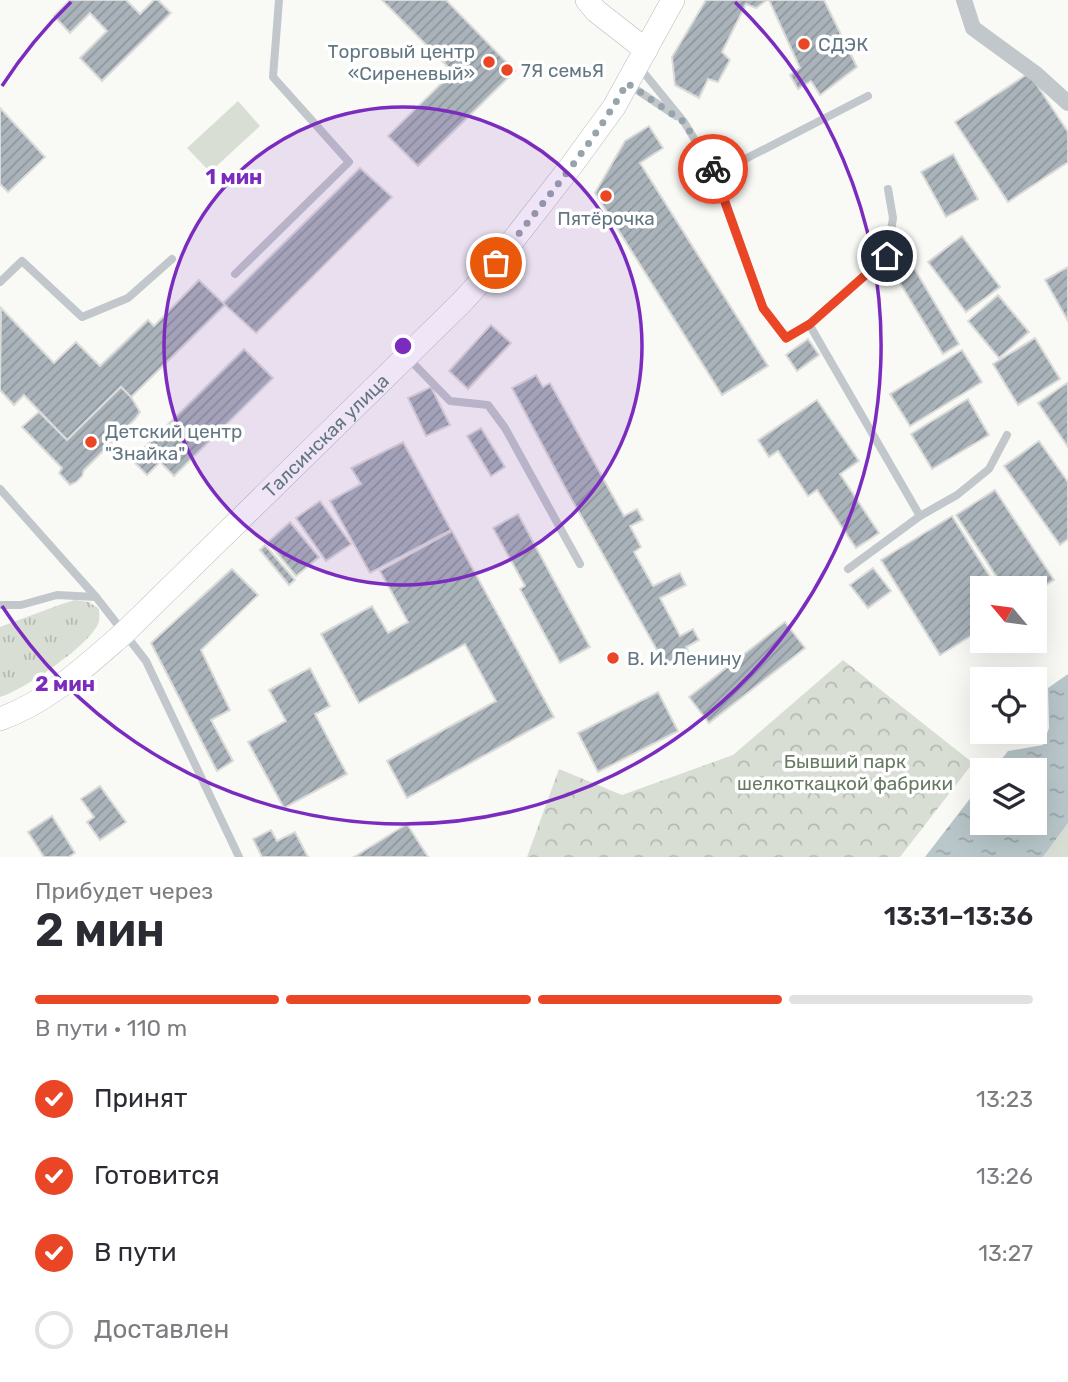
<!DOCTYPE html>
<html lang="ru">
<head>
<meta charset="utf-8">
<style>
	:root { --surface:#fff; --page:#f2f2f3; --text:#2b2b33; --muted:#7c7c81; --line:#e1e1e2; --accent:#ea4525 }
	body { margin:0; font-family:Rubik,sans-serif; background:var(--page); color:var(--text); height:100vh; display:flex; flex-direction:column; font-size:26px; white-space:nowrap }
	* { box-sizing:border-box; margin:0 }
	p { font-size:23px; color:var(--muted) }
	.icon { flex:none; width:38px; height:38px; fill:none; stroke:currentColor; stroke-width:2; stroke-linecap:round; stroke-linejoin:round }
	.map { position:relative; height:857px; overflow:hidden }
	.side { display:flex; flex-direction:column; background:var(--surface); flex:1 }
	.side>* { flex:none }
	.needle { width:46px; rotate:299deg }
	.tools { position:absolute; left:970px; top:576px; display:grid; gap:14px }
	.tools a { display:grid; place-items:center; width:77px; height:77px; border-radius:0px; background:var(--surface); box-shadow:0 7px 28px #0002; font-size:35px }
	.pin { position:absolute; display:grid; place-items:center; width:60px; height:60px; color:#fff; margin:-30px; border:4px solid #fff; border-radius:50%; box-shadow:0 2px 7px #0007 }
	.courier { position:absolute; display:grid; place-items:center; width:70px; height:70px; margin:-35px; border:5px solid #ea4525; border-radius:50%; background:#fff; color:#222; box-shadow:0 2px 9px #0007 }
	.summary em { font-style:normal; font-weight:600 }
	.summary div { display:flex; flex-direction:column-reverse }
	.summary { display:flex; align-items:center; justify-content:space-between; height:119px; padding:0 35px }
	h1 { font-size:46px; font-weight:600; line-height:52px }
	.bar { display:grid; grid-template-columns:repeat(4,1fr); gap:10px 7px; align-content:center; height:84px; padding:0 35px }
	.bar i { height:9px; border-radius:5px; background:var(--line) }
	.bar .active { background:var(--accent) }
	.bar p { grid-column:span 4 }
	ol { padding:0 35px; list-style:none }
	li { display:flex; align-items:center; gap:21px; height:77px }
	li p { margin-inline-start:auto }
	li .icon { padding:7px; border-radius:50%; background:var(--accent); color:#fff; stroke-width:4 }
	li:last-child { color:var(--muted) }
	li i { width:38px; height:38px; border:4px solid var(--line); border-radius:50% }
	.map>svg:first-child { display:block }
	.grass { fill:url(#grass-tufts) }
	.forest { fill:url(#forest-crowns) }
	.park { fill:#d9ded5 }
	.water { fill:url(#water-ripples) }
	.building { fill:url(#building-hatch); stroke:#dbdbd9; stroke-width:2 }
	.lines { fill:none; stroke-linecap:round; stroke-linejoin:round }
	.secondary-casing { stroke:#b4bbc0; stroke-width:24 }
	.lane { stroke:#c2c7cb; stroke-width:8 }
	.street { stroke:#c2c7cb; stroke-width:16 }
	.secondary { stroke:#fff; stroke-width:23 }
	.done { stroke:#98a4ab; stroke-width:7; stroke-dasharray:0 12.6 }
	.route { stroke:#ea4525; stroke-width:9 }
	.ring { fill:none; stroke:#7b2cbf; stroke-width:3.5 }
	.poi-dot { fill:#ea4525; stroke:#fff; stroke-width:2.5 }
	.labels { text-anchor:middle; stroke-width:7; stroke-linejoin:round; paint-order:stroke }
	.poi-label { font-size:19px; fill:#637783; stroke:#fff; text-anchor:start }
	.street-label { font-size:19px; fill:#637783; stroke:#fff }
	.park-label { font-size:19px; fill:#687a62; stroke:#fff }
	.centre { fill:#7b2cbf; stroke:#fff; stroke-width:3.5 }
	.ring-label { font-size:21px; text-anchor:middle; font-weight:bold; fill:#7b2cbf; stroke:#fff; stroke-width:7; stroke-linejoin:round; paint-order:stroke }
</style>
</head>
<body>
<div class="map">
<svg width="1068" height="857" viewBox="0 0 1068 857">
	<defs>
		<pattern id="grass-tufts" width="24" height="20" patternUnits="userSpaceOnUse" patternTransform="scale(1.75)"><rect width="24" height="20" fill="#d9ded5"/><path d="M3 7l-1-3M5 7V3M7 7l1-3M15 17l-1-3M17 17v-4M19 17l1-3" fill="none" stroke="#b4b9b2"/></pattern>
		<pattern id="forest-crowns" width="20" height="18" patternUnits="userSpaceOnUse" patternTransform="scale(1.75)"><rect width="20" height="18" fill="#d9ded5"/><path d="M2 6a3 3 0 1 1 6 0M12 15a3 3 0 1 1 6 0" fill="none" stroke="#b4b9b2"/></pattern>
		<pattern id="water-ripples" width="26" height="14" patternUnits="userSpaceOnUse" patternTransform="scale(1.75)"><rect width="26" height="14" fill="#b9c7ca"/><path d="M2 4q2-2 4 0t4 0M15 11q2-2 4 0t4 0" fill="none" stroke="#9aa6a9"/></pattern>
		<pattern id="building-hatch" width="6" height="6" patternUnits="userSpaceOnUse" patternTransform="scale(1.75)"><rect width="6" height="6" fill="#a9b3b9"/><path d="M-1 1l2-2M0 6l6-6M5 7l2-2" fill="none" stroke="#8d969c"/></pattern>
	</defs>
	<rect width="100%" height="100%" fill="#f9f9f6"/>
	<!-- grass -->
	<path class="grass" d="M75 600 89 602 99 609C99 613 100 617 99 621 94 643 22 691 0 697V627L59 605Z"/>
	<!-- forest -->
	<path class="forest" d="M843 660 973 763 900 857H527L559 769 622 795 733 755Z"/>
	<!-- park -->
	<g class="park">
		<path d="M238 101 260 126 210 172 187 148Z"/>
		<path d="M1068 823V857H1043Z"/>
	</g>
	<!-- water -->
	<path class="water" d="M1068 674V823L1043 857H925L982 783V822H1034V770H993L1008 751 1043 745 1049 728 1048 688Z"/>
	<!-- building -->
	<g class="building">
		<path d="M70 0H126L140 14 154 0H158L171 13 102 81 80 58 107 31 90 13 70 33 54 16Z"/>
		<path d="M382 0H446L515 71 418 166 388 136 453 72Z"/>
		<path d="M706 0H767L756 8 746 4 722 52 730 60 718 82 708 79 699 98 675 85 672 57Z"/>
		<path d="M769 0H824L857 67 820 95 811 81 798 89 790 75 800 68Z"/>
		<path d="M1029 73 1068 132V162L1008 202 955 122Z"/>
		<path d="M0 108 45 157 8 192 0 184Z"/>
		<path d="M649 126 663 148 640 163 768 366 722 395 595 193 625 141Z"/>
		<path d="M953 154 978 199 946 217 921 172Z"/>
		<path d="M360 168 392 197 256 333 223 303Z"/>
		<path d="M962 236 1000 287 966 312 928 262Z"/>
		<path d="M1068 267V321L1045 280Z"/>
		<path d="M914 268 959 344 943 354 897 278Z"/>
		<path d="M199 280 225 305 131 397 121 387 67 440 24 395 14 405 0 390 1 308 54 363 76 342 100 366 148 320 154 326Z"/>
		<path d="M998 295 1029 332 999 358 968 321Z"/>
		<path d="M491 325 511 343 468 389 449 371Z"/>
		<path d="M1035 338 1060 379 1018 405 993 364Z"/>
		<path d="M808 339 819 355 797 371 786 355Z"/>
		<path d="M244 349 273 378 174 476 160 462 147 475 132 460Z"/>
		<path d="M962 350 982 382 910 426 890 394Z"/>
		<path d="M536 375 543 387 550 383 624 516 637 509 643 520 630 526 641 547 634 552 653 586 680 573 686 585 660 598 680 636 693 629 699 640 686 647 689 653 666 666 567 491 512 388Z"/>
		<path d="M1067 383 1068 385V447L1038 403Z"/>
		<path d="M121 387 131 397 140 412 135 419 84 470 82 476 76 482 70 485 59 473 62 468 22 427 39 412 67 440Z"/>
		<path d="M431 387 450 425 426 436 408 398Z"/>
		<path d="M968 399 989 435 932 469 911 434Z"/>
		<path d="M817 400 859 461 840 474 879 533 856 548 817 490 808 496 778 451 769 457 758 440Z"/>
		<path d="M481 428 505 467 491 476 467 436Z"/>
		<path d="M1039 441 1068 482V539L1060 545 1004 466Z"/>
		<path d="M403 442 451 530 370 573 330 501 361 484 351 468Z"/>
		<path d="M995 490 1054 580 1034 593V588H1004L956 515Z"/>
		<path d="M320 501 351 544 326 561 296 518Z"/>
		<path d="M518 514 590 647 560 663 520 589 525 586 493 528Z"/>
		<path d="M952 516 997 588H982V629L940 655 881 560Z"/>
		<path d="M290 522 319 557 296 576 268 542Z"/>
		<path d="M452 531 554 717 407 798 387 761 496 701 465 644 359 703 321 634 372 606 388 633 408 622 380 571Z"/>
		<path d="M265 545 295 580 289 585 260 550Z"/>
		<path d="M873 568 891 591 868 608 850 585Z"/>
		<path d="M232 569 258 595 201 650 230 710 211 720 233 761 217 771 151 643Z"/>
		<path d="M785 622 805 648 709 723 689 697Z"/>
		<path d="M310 668 330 706 315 714 347 774 284 808 248 742 286 721 269 690Z"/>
		<path d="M658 692 678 731 598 772 578 733Z"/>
		<path d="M100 786 126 822 100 840 87 822 94 817 81 799Z"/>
		<path d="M52 816 75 853 68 857H44L28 832Z"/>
		<path d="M407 824 428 857H354Z"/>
		<path d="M271 830 277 841 295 832 308 857H262L253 839Z"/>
	</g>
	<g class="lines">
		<defs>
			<g id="secondary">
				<path d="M587 0 596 11 646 50"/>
				<path id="s1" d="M0 719C48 702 86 666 124 633L461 303 483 279 571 166 614 107 673 0"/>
			</g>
		</defs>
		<!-- secondary casing -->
		<use href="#secondary" class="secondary-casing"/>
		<!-- lane -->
		<g class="lane">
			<path d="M640 68 684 122 716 174 763 308 786 338 809 324 920 516"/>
			<path d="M628 84 676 116"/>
			<path d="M716 174 868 96"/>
			<path d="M235 274 349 162 273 77 279 0"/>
			<path d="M0 282 22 261 82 317 128 298 172 259"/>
			<path d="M809 324 887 256 893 218 888 189"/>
			<path d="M409 359 450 401 488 405 505 428 580 564"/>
			<path d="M0 489 96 597 146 661 239 857"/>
			<path d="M848 569 920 516 957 495 989 469 1007 435"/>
			<path d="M0 605H21L57 595 96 597"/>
		</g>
		<!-- street -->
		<path class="street" d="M964 0 973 28 1036 74 1068 103"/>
		<!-- secondary -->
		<use href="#secondary" class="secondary"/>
	</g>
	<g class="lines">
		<!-- done -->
		<path class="done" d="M496 263C541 204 591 148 627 83L684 122 713 169"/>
		<!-- route -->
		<path class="route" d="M713 169 763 308 786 338 810 324 887 256"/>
	</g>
	<!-- distance rings -->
	<circle cx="403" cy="346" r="239" fill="#7b2cbf" fill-opacity=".12"/>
	<g class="ring">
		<circle cx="403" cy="346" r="239"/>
		<path d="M2 86A478 478 0 0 1 71 2M735 2A478 478 0 1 1 2 606"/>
	</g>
	<!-- markers -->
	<g class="poi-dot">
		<circle cx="804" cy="44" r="7"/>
		<circle cx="489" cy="62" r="7"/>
		<circle cx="507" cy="70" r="7"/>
		<circle cx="606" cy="196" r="7"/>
		<circle cx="91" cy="442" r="7"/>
		<circle cx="613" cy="658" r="7"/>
	</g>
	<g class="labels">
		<!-- poi labels -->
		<g class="poi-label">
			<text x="818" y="51">СДЭК</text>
			<text x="475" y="58" text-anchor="end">Торговый центр<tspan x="475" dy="22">«Сиреневый»</tspan></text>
			<text x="521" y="77">7Я семьЯ</text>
			<text x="606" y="225" text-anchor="middle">Пятёрочка</text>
			<text x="105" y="438">Детский центр<tspan x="105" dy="22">"Знайка"</tspan></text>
			<text x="627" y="665">В. И. Ленину</text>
		</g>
		<!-- street labels -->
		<g class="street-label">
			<text dy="7" stroke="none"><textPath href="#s1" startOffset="434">Талсинская улица</textPath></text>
		</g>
		<!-- park labels -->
		<g class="park-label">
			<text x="845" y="768">Бывший парк<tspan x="845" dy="22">шелкоткацкой фабрики</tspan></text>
		</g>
	</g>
	<circle cx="403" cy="346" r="10" class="centre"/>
	<g class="ring-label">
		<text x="234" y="184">1 мин</text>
		<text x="65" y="691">2 мин</text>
	</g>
</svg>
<div class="tools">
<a><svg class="needle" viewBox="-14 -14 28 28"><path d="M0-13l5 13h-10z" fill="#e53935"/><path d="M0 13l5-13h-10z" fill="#7c7c81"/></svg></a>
<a><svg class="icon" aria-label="locate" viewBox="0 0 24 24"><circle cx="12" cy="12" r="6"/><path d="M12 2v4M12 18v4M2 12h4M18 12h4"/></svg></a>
<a><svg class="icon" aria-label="layers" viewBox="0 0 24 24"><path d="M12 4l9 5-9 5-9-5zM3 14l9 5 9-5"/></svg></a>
</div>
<div class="pin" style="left:496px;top:263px;background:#ea580c"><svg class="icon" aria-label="bag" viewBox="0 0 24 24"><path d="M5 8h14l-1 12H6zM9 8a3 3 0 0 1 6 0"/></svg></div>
<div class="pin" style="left:887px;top:256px;background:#1f2937"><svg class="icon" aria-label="home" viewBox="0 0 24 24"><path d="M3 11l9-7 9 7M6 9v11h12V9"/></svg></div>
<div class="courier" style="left:713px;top:169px"><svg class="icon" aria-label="bike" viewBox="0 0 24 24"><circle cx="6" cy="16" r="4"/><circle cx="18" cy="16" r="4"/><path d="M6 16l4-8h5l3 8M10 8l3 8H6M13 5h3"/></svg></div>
</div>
<section class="side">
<div class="summary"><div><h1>2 мин</h1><p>Прибудет через</p></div><em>13:31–13:36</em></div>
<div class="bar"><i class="active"></i><i class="active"></i><i class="active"></i><i></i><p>В пути · 110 m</p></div>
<ol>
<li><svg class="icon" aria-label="check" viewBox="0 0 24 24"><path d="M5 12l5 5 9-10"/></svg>Принят<p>13:23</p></li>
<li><svg class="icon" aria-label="check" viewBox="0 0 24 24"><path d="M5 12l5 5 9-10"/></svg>Готовится<p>13:26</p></li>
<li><svg class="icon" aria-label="check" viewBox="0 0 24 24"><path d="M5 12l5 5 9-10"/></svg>В пути<p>13:27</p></li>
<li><i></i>Доставлен</li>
</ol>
</section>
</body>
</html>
